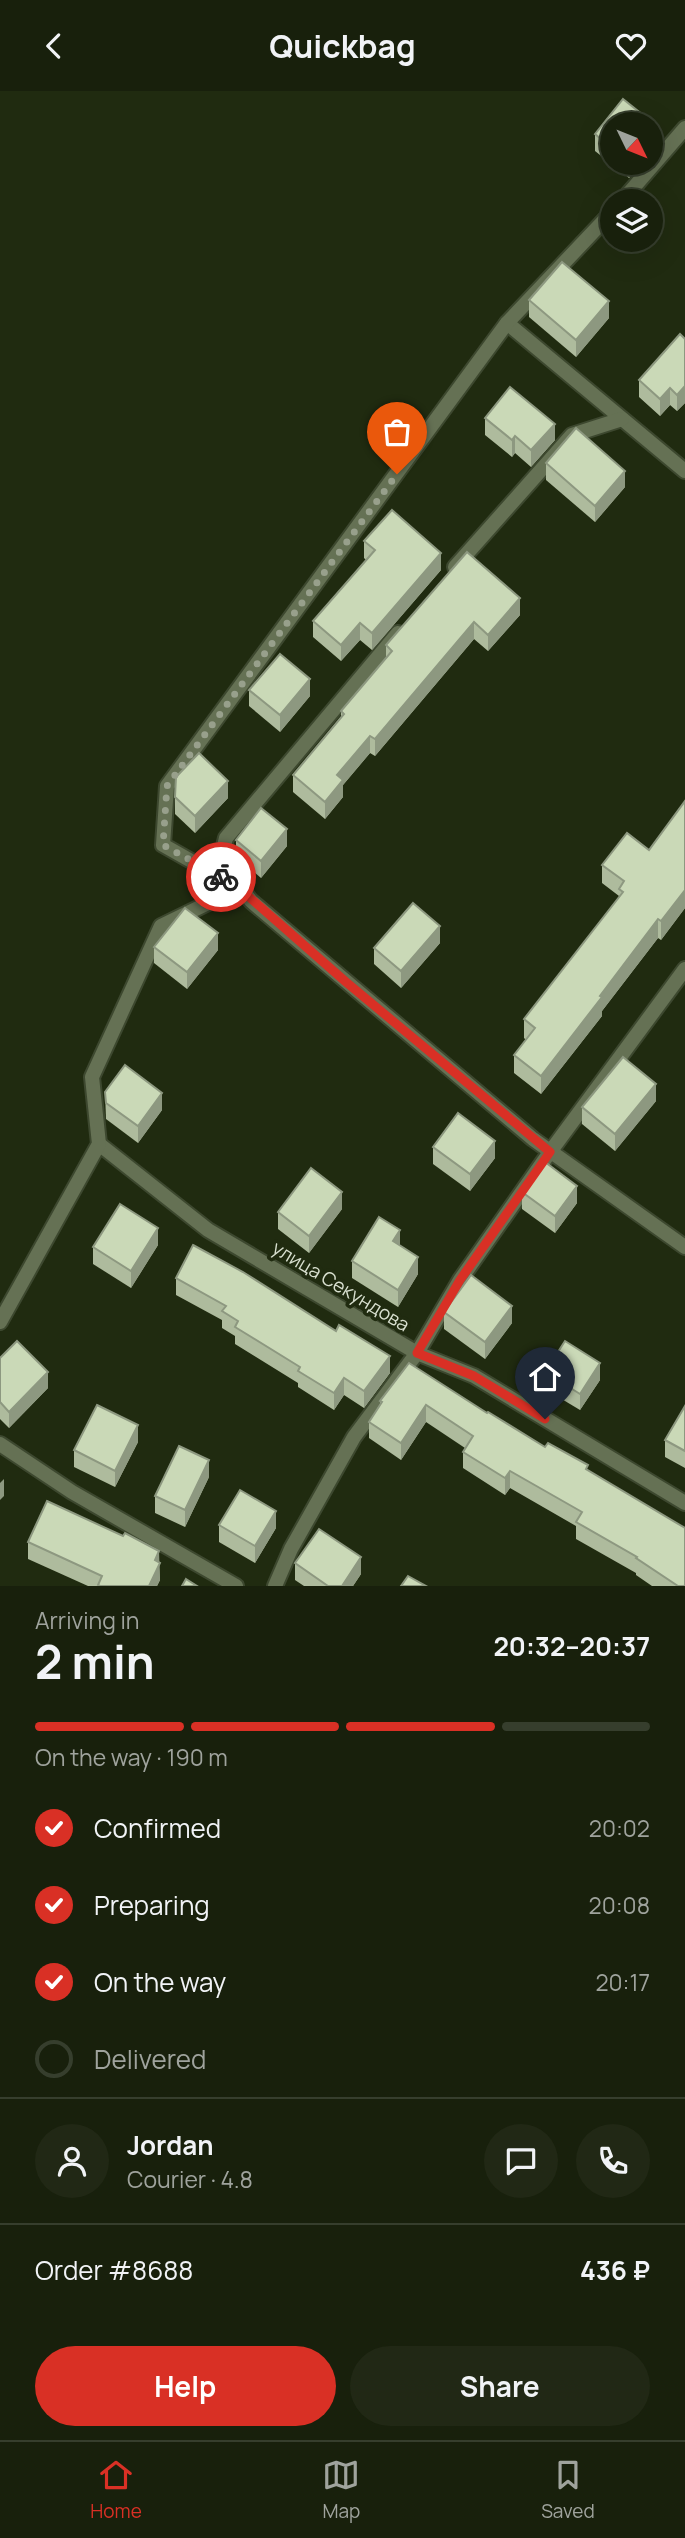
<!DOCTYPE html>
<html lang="en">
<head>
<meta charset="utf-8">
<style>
	:root { --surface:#18200c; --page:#212815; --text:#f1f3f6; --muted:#9fa39d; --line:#363e2d; --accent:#d93025 }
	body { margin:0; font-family:Manrope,sans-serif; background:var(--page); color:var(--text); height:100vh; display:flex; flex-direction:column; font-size:26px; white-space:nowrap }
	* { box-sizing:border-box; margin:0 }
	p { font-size:23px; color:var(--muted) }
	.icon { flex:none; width:38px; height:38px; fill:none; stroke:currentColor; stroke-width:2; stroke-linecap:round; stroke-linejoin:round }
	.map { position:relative; height:1495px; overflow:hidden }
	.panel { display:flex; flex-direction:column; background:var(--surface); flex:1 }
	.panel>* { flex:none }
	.needle { width:46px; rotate:133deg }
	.fabs { position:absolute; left:600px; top:21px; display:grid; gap:14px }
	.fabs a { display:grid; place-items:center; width:63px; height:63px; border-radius:50%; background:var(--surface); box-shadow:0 7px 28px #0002,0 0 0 2px var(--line); font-size:35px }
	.pin { position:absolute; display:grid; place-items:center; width:60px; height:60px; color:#fff; margin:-72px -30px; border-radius:50% 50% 50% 0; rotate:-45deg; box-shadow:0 0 7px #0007 }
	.pin .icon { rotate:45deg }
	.courier { position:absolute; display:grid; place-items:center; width:70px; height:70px; margin:-35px; border:5px solid #d93025; border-radius:50%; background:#fff; color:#222; box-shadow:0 2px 9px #0007 }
	.summary em { font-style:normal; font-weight:700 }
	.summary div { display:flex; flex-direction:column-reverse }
	.summary { display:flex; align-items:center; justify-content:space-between; height:119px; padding:0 35px }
	h1 { font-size:46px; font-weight:700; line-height:52px }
	.bar { display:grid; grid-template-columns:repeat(4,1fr); gap:10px 7px; align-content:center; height:84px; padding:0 35px }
	.bar i { height:9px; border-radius:5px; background:var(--line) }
	.bar .current { background:var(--accent) }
	.bar p { grid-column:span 4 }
	.line { display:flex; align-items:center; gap:18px; padding:0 35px; border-top:2px solid var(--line) }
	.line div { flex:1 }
	.round { display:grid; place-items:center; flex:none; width:74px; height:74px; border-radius:37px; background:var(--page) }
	ol { padding:0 35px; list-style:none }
	li { display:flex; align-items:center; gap:21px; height:77px }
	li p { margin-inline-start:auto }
	li .icon { padding:7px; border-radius:50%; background:var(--accent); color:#fff; stroke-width:4 }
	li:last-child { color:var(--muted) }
	li i { width:38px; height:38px; border:4px solid var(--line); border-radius:50% }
	.primary-button { display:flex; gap:14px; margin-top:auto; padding:14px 35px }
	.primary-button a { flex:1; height:80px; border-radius:42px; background:var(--accent); color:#fff; font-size:28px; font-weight:700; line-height:80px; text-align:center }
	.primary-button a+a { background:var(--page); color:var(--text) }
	header { display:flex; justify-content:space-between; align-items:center; height:91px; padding:0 35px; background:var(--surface); font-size:32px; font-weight:700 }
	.menu { display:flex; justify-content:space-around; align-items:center; height:98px; border-top:2px solid var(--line); background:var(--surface); font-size:19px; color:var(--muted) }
	.menu a { display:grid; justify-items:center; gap:4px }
	.menu .current { color:var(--accent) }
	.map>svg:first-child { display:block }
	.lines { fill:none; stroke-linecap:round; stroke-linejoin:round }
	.street-casing { stroke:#3d482f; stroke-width:18 }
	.street { stroke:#657154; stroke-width:14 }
	.wall { fill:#aebb9d }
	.shaded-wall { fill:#8d9880 }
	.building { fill:#cad9b7; stroke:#8d9880; stroke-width:2 }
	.done { stroke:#98a08c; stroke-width:7; stroke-dasharray:0 12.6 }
	.route { stroke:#d93025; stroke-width:9 }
	.labels { text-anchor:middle; stroke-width:7; stroke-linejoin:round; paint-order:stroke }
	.street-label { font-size:19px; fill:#d8dfcf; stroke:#202b10 }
</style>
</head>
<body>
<header><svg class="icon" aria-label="back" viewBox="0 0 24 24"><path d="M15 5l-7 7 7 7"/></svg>Quickbag<svg class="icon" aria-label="heart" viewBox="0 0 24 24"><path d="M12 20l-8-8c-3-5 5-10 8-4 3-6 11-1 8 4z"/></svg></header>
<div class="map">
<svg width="685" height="1495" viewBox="0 0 685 1495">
	<rect width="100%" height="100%" fill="#202b10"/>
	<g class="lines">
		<defs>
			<g id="street">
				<path d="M622 110 685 37"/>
				<path d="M507 232 685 380"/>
				<path d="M455 476 572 344 622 328"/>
				<path d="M398 542 226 747 220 771 251 810 533 1048 685 1156"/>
				<path d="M99 1053 208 1139 417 1262 474 1285 685 1412"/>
				<path d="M0 1231 99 1053 92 986 161 835 239 797 163 754 167 695 507 232 612 121"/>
				<path d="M0 1353 72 1401 236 1495"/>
				<path d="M275 1495 291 1458 354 1346 417 1262 460 1189 550 1061 685 878"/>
			</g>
		</defs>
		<!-- street casing -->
		<use href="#street" class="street-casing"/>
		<!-- street -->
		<use href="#street" class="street"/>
	</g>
	<!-- wall -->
	<g class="wall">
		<path d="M623 8 658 36V53L651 62V33H612V72H642L629 87 595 60V43Z"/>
		<path d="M529 209 609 227 576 266 529 226Z"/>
		<path d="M685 248V312L677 320 670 314 660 325 639 306V289Z"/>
		<path d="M485 327 555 349 531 376 515 362 512 366 485 344Z"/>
		<path d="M546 372 625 396 595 431 546 389Z"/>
		<path d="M364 450 441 479 372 559 360 549 341 570 313 546V530L366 469 364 467Z"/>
		<path d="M467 461 520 524 488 560 474 548 375 665 370 662 343 694V706L325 728 293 701V684L341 626V620L386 567V554Z"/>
		<path d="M249 599 310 605 280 641 249 615Z"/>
		<path d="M175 706 228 707 195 742 175 723Z"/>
		<path d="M685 710V817L661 849 658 847 602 920V925L541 1003 514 982V964L526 949 524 947V928L619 808V805L602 792V774L649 759Z"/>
		<path d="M236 749 287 755 261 787 236 766Z"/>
		<path d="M440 852 401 897 374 873V857Z"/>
		<path d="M154 856 218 859 187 898 154 872Z"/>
		<path d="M105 1001 162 1019 138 1052 106 1028Z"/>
		<path d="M656 1010 615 1060 582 1033V1016Z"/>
		<path d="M433 1056 495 1067 470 1100 433 1073Z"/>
		<path d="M522 1101 577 1112 555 1142 522 1118Z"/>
		<path d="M342 1118 309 1162 278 1138V1121Z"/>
		<path d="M158 1154 131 1197 93 1173V1156Z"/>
		<path d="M352 1170 418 1183 398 1216 352 1187Z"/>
		<path d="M176 1187 390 1282 364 1317 344 1304 334 1319 298 1296V1292L235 1253V1245L222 1237V1229L176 1204Z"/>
		<path d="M444 1221 512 1232 485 1268 444 1238Z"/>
		<path d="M0 1267 48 1297 9 1337 0 1328Z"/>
		<path d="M409 1272 487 1322 545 1356 588 1379 685 1495H652L636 1484V1482L576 1448V1435L510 1397 505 1404 463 1377V1361L465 1357 426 1331 401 1369 369 1347V1331L380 1313V1310Z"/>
		<path d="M545 1281 600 1289 580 1319 545 1298Z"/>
		<path d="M685 1315V1377L665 1366V1349Z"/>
		<path d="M138 1351 115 1396 74 1376V1359Z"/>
		<path d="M209 1386 185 1436 155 1422V1405Z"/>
		<path d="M219 1434 276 1437 255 1472 219 1451Z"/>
		<path d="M28 1451 159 1472 160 1489 157 1495H88L28 1468Z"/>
		<path d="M295 1472 361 1483 353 1495H304L295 1489Z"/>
	</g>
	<!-- shaded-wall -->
	<g class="shaded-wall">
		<path d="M658 36V53L651 62V45Z"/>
		<path d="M629 72H642L629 87Z"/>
		<path d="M609 210V227L576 266V249Z"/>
		<path d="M685 295V312L677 320V304Z"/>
		<path d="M670 297V314L660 325V308Z"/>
		<path d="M555 333V349L531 376V359Z"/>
		<path d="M515 345V362L512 366V349Z"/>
		<path d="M625 380V396L595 431V415Z"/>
		<path d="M441 462V479L372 559V542Z"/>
		<path d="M520 507V524L488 560V544Z"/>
		<path d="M474 531V548L375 665V648Z"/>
		<path d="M360 532V549L341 570V554Z"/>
		<path d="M310 588V605L280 641V624Z"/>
		<path d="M370 645V662L343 694V706L325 728V711L337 684Z"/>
		<path d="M228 690V707L195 742V725Z"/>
		<path d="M287 738V755L261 787V770Z"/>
		<path d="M685 799V817L661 849V830Z"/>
		<path d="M658 828V847L602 920V925L541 1003V985L600 905Z"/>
		<path d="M440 835V852L401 897V880Z"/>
		<path d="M218 842V859L187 898V881Z"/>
		<path d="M656 993V1010L615 1060V1043Z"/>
		<path d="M162 1002V1019L138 1052V1035Z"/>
		<path d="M495 1050V1067L470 1100V1083Z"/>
		<path d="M577 1095V1112L555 1142V1125Z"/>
		<path d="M342 1101V1118L309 1162V1145Z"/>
		<path d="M158 1137V1154L131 1197V1180Z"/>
		<path d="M400 1139V1156L393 1150Z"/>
		<path d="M418 1166V1183L398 1216V1199Z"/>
		<path d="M512 1215V1232L485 1268V1251Z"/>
		<path d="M390 1265V1282L364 1317V1300Z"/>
		<path d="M600 1272V1289L580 1319V1303Z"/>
		<path d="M48 1281V1297L9 1337V1321Z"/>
		<path d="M344 1287V1304L334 1319V1302Z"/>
		<path d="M426 1314V1331L401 1369V1352Z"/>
		<path d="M138 1334V1351L115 1396V1380Z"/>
		<path d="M209 1369V1386L185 1436V1419Z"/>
		<path d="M510 1380V1397L505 1404V1387Z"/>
		<path d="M4 1388V1405L0 1409V1392Z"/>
		<path d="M276 1420V1437L255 1472V1455Z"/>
		<path d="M159 1460 160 1489 157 1495H149L155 1469Z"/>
		<path d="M361 1466V1483L353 1495H342Z"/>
	</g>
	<!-- building -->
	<g class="building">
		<path d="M623 8 658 36 651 45V33H612V57L595 43Z"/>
		<path d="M562 171 609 210 576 249 529 209Z"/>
		<path d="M680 243 685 248V295L677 304 670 297 660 308 639 289Z"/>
		<path d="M510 296 555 333 531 359 515 345 512 349 485 327Z"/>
		<path d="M576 337 625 380 595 415 546 372Z"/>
		<path d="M392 419 441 462 372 542 360 532 341 554 313 530 375 459 364 450Z"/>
		<path d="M467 461 520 507 488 544 474 531 375 648 370 645 337 684 343 689 325 711 293 684 344 623 341 620 392 560 386 554Z"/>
		<path d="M280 563 310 588 280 624 249 599Z"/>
		<path d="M199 662 228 690 195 725 175 706 176 686Z"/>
		<path d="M685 710V799L661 830 658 828 600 905 602 906 541 985 514 964 535 937 524 928 623 801 619 798 624 790 602 774 627 742 649 759Z"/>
		<path d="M261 717 287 738 261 770 236 749Z"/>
		<path d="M413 812 440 835 401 880 374 857Z"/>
		<path d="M185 817 218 842 187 881 154 856Z"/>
		<path d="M623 966 656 993 615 1043 582 1016Z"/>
		<path d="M125 974 162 1002 138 1035 106 1012 105 1001Z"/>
		<path d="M458 1022 495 1050 470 1083 433 1056Z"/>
		<path d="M545 1071 577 1095 555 1125 522 1101Z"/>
		<path d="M311 1077 342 1101 309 1145 278 1121Z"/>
		<path d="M120 1113 158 1137 131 1180 93 1156Z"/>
		<path d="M379 1126 400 1139 393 1150 418 1166 398 1199 352 1170Z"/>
		<path d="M193 1154 243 1181 336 1240 339 1234 390 1265 364 1300 344 1287 334 1302 298 1280 300 1276 235 1236 238 1230 222 1220 226 1215 176 1187Z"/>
		<path d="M471 1184 512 1215 485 1251 444 1221Z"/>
		<path d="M17 1250 48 1281 9 1321 0 1311V1267Z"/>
		<path d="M565 1250 600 1272 580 1303 545 1281Z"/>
		<path d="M409 1272 487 1322 488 1321 545 1356 548 1352 588 1374 586 1378 685 1437V1494L684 1495H678L636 1467 637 1466 576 1431 582 1421 510 1380 505 1387 463 1361 473 1345 426 1314 401 1352 369 1331 382 1311 380 1310Z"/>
		<path d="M97 1314 138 1334 115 1380 74 1359Z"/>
		<path d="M685 1315V1360L665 1349Z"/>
		<path d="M179 1355 209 1369 185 1419 155 1405Z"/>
		<path d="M240 1399 276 1420 255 1455 219 1434Z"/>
		<path d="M47 1410 123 1445 125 1442 159 1460 155 1469 160 1472 149 1495H100L98 1494 102 1485 28 1451Z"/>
		<path d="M319 1438 361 1466 342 1495H328L295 1472Z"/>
		<path d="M408 1485 426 1495H401Z"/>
		<path d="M186 1488 197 1495H182Z"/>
	</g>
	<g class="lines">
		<!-- done -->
		<path class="done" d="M221 786 163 754 167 695 397 383"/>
		<!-- route -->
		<path class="route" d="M221 786 239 797 346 891 550 1061 460 1189 417 1262 474 1285 545 1328"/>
	</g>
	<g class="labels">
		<!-- street labels -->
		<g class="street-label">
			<text transform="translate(341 1195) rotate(31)" y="7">улица Секундова</text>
		</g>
	</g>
</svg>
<div class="fabs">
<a><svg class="needle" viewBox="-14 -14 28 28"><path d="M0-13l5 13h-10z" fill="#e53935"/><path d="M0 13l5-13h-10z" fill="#9fa39d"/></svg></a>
<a><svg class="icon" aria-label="layers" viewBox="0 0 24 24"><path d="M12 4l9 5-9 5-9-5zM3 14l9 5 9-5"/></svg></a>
</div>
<div class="pin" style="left:397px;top:383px;background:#ea580c"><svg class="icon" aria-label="bag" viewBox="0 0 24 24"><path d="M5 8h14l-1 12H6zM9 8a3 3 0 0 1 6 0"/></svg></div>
<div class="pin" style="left:545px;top:1328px;background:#1f2937"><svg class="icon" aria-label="home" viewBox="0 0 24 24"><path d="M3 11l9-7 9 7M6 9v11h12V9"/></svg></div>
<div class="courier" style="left:221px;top:786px"><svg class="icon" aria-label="bike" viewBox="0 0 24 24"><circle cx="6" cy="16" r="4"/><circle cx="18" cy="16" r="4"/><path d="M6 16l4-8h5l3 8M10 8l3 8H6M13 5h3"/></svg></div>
</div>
<section class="panel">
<div class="summary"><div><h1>2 min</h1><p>Arriving in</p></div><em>20:32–20:37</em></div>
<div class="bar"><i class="current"></i><i class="current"></i><i class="current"></i><i></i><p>On the way · 190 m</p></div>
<ol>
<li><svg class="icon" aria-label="check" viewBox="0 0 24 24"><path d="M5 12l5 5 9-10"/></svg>Confirmed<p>20:02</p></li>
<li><svg class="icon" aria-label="check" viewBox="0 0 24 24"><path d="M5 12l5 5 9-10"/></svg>Preparing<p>20:08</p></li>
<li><svg class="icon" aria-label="check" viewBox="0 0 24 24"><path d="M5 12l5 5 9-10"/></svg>On the way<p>20:17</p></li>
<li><i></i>Delivered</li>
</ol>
<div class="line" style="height:126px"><a class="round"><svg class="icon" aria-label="person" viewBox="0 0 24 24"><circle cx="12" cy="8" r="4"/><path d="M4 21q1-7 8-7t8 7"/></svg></a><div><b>Jordan</b><p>Courier · 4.8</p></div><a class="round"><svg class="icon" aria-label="chat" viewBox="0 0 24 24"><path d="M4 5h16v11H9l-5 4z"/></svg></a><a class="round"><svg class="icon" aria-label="phone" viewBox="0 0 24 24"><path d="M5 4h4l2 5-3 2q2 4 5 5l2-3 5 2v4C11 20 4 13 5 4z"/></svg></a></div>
<div class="line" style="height:91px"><div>Order #8688</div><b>436 ₽</b></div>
<div class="primary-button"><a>Help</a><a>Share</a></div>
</section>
<nav class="menu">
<a class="current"><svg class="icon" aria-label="home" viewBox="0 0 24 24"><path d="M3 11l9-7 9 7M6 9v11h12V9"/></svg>Home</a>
<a><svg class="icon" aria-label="map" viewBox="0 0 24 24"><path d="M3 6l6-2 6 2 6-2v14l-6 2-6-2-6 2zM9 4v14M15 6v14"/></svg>Map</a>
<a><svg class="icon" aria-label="saved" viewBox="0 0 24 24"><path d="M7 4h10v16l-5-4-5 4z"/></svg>Saved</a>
</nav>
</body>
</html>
